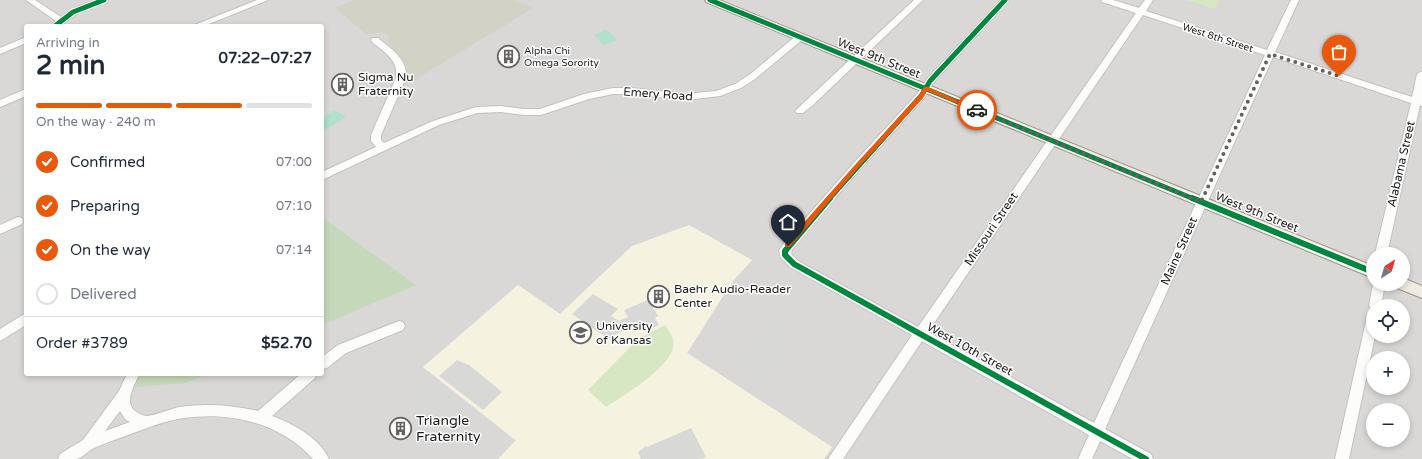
<!DOCTYPE html>
<html lang="en">
<head>
<meta charset="utf-8">
<style>
	:root { --surface:#fff; --page:#f2f2f3; --text:#1f2937; --muted:#747a83; --line:#e0e1e3; --accent:#ea580c }
	body { margin:0; font-family:"Varela Round",sans-serif; background:var(--page); color:var(--text); height:100vh; display:flex; flex-direction:column; font-size:15px; white-space:nowrap }
	* { box-sizing:border-box; margin:0 }
	p { font-size:13px; color:var(--muted) }
	.icon { flex:none; width:22px; height:22px; fill:none; stroke:currentColor; stroke-width:2; stroke-linecap:round; stroke-linejoin:round }
	.map { position:relative; flex:1; overflow:hidden }
	.drawer { position:absolute; left:24px; top:24px; width:300px; height:352px; display:flex; flex-direction:column; background:var(--surface); border-radius:4px; box-shadow:0 2px 6px #0003 }
	.drawer>* { flex:none }
	.needle { width:26px; rotate:37deg }
	.buttons { position:absolute; left:1366px; top:247px; display:grid; gap:8px }
	.buttons a { display:grid; place-items:center; width:44px; height:44px; border-radius:50%; background:var(--surface); box-shadow:0 2px 6px #0003; font-size:20px }
	.pin { position:absolute; display:grid; place-items:center; width:34px; height:34px; color:#fff; margin:-41px -17px; border-radius:50% 50% 50% 0; rotate:-45deg; box-shadow:0 0 4px #0007 }
	.pin .icon { rotate:45deg }
	.courier { position:absolute; display:grid; place-items:center; width:40px; height:40px; margin:-20px; border:3px solid #ea580c; border-radius:50%; background:#fff; color:#222; box-shadow:0 1px 5px #0007 }
	.overview em { font-style:normal; font-weight:700 }
	.overview div { display:flex; flex-direction:column-reverse }
	.overview { display:flex; align-items:center; justify-content:space-between; height:68px; padding:0 12px }
	h1 { font-size:26px; font-weight:700; line-height:30px }
	.bar { display:grid; grid-template-columns:repeat(4,1fr); gap:6px 4px; align-content:center; height:48px; padding:0 12px }
	.bar i { height:5px; border-radius:3px; background:var(--line) }
	.bar .current { background:var(--accent) }
	.bar p { grid-column:span 4 }
	.line { display:flex; align-items:center; gap:10px; padding:0 12px; border-top:1px solid var(--line) }
	.line div { flex:1 }
	ol { padding:0 12px; list-style:none }
	li { display:flex; align-items:center; gap:12px; height:44px }
	li p { margin-inline-start:auto }
	li .icon { padding:4px; border-radius:50%; background:var(--accent); color:#fff; stroke-width:4 }
	li:last-child { color:var(--muted) }
	li i { width:22px; height:22px; border:2px solid var(--line); border-radius:50% }
	.map>svg:first-child { display:block }
	.residential { fill:#d9d8d6; fill-rule:evenodd }
	.education { fill:#f5f3df }
	.religious { fill:#d8d8d6 }
	.construction { fill:#d3d2c6 }
	.grass { fill:#d8e7c3 }
	.forest { fill:#c6d8ba }
	.pitch { fill:#b0e1ca }
	.lines { fill:none; stroke-linecap:round; stroke-linejoin:round }
	.minor-casing { stroke:#c3c2c1; stroke-width:2 }
	.major-casing { stroke:#9f9482; stroke-width:2 }
	.minor { fill:#fcfcfb; fill-rule:evenodd }
	.major { fill:#f0eae3; fill-rule:evenodd }
	.cycleway-far1-casing { stroke:#fff; stroke-width:7 }
	.cycleway-casing { stroke:#fff; stroke-width:9 }
	.cycleway-far1 { stroke:#00873e; stroke-width:5 }
	.cycleway { stroke:#00873e; stroke-width:6 }
	.route { fill:#ea580c }
	.done { stroke:#646362; stroke-width:4; stroke-dasharray:0 7.2 }
	.labels { text-anchor:middle; stroke-width:3; stroke-linejoin:round; paint-order:stroke }
	.far-street-label { font-size:10px; fill:#1c1c1c; stroke:#fff }
	.far-poi-label { font-size:10px; fill:#1c1c1c; stroke:#fff; text-anchor:start }
	.street-label { font-size:12px; fill:#1c1c1c; stroke:#fff }
	.poi-label { font-size:12px; fill:#1c1c1c; stroke:#fff; text-anchor:start }
	.near-poi-label { font-size:14px; fill:#1c1c1c; stroke:#fff; text-anchor:start }
</style>
</head>
<body>
<div class="map">
<svg width="1422" height="459" viewBox="0 0 1422 459">
	<rect width="100%" height="100%" fill="#eae8e5"/>
	<!-- residential -->
	<path class="residential" d="M0 0H1422V459H824L832 447 687 353 732 282 752 260 632 246 560 314 518 285 423 367 516 441 498 459H0ZM26 26H322V374H26ZM1373 254H1403V284H1373ZM1373 306H1403V336H1373ZM1373 358H1403V388H1373ZM1373 410H1403V440H1373Z"/>
	<!-- education -->
	<path class="education" d="M689 225 752 260 732 282 687 353 832 447 824 459H498L516 440 423 367 518 285 560 314 632 246Z"/>
	<!-- religious -->
	<g class="religious">
		<path d="M762 33 778 40 745 70 737 76 725 80 714 87H710L700 82 713 72 715 73 717 71 715 70 733 55 736 56 738 55 736 53Z"/>
		<path d="M594 137 644 163 631 174H621L577 150Z"/>
		<path d="M26 160V207L22 209 0 188V178L6 174 3 171Z"/>
		<path d="M15 236 23 245 0 258V239L3 237 7 241Z"/>
		<path d="M593 294 618 309 611 316 619 321 628 317 624 310 648 300 658 316 655 318 659 325 644 332 639 324 616 334 610 340 572 314Z"/>
		<path d="M773 319 795 333 782 349 775 345 766 356 768 358 773 351 786 359 768 381 747 368 752 362 750 361 744 367 726 356 738 343 744 347 747 345 756 350 761 344 755 341Z"/>
		<path d="M457 360 469 365 502 392 483 410 439 376Z"/>
		<path d="M431 381 477 418 450 444 404 405Z"/>
		<path d="M691 428 706 457 701 459H641L638 452 646 446 647 447Z"/>
	</g>
	<!-- construction -->
	<path class="construction" d="M353 0H516L533 8 403 87 407 75V66L404 61 391 46 388 41 389 36 381 32 367 35 335 8Z"/>
	<!-- grass -->
	<g class="grass">
		<path d="M1186 0H1215L1219 1 1215 9Z"/>
		<path d="M665 325C669 331 676 340 673 348 667 370 624 395 606 407L588 390 639 338Z"/>
	</g>
	<!-- forest -->
	<g class="forest">
		<path d="M322 217 406 278 416 285 322 325Z"/>
		<path d="M139 374H206L186 383 134 387Z"/>
	</g>
	<!-- pitch -->
	<g class="pitch">
		<path d="M606 30 617 40 604 45 594 35Z"/>
		<path d="M335 110 346 117 322 132V118Z"/>
	</g>
	<g class="lines">
		<defs>
			<g id="minor">
				<path d="M26 0H35L61 17C74 7 91 0 108 0L76 14 60 26H51L56 21Z"/>
				<path d="M257 0H268L204 26H192Z"/>
				<path d="M914 0H923L813 105 803 113H797L795 111 797 109Z"/>
				<path d="M1001 0H1009L934 82 924 98 860 169 792 249 791 254 798 261 918 327 1136 13 1102 2 1101 0H1113L1139 8 1145 0H1153L1146 11 1267 50 1291 0H1299L1275 52 1412 97 1417 74 1422 71V106L1420 105 1387 254H1375L1411 103 1273 57 1105 429 1151 454 1153 459H1133L1100 441 1092 459H1078L1089 435 922 341 843 459H828L912 335 790 267 781 258 779 251 784 243 852 165 917 94 927 79ZM1143 15 1265 55 1094 423 928 332Z"/>
				<path d="M800 34 804 37 803 39 755 79 741 88 720 96 686 100 631 94H613L589 99 541 115H524L501 112 477 113 439 125 322 180V172L376 147 371 141V135L396 78C399 60 384 52 372 42L371 40 372 38H378C391 49 408 59 406 78L381 135V140L384 143 433 121 476 107 501 106 524 109H540L584 94 613 88H631L686 94 716 91 735 84 749 75 797 35Z"/>
				<path d="M26 37V43L0 54V48Z"/>
				<path d="M26 89V96L0 107V100Z"/>
				<path d="M18 217 22 218 23 221 22 224 0 234V225Z"/>
				<path d="M1373 284H1385L1381 306H1373V310L1369 306Z"/>
				<path d="M1373 312V336H1375L1349 459H1335L1367 317 1369 313Z"/>
				<path d="M26 313V325L0 341V329Z"/>
				<path d="M399 321 403 322 405 326 403 330 346 353 327 368 322 369V357L338 345Z"/>
				<path d="M127 374H139C136 382 127 397 131 406 133 411 141 415 146 416 154 416 170 409 179 407 205 403 232 405 258 411L301 374H316L315 378 272 416C293 424 319 437 329 459H313C280 422 226 410 178 419 157 423 137 432 117 439 109 442 100 445 92 449 87 452 82 458 76 459 71 459 63 459 58 459L60 454 83 440 119 391ZM120 411 125 419 130 422 105 431Z"/>
			</g>
			<g id="major">
				<path d="M705 0H719L1373 266V278L706 2Z"/>
				<path d="M1403 278 1422 286V298L1397 288 1395 284H1403Z"/>
			</g>
		</defs>
		<!-- minor casing -->
		<use href="#minor" class="minor-casing"/>
		<!-- major casing -->
		<use href="#major" class="major-casing"/>
		<!-- minor -->
		<use href="#minor" class="minor"/>
		<!-- major -->
		<use href="#major" class="major"/>
		<defs>
			<g id="cycleway-far1">
				<path d="M710 0 1194 199"/>
				<path d="M55 26 73 12 104 0"/>
				<path d="M829 199 921 96 930 81 1005 0"/>
			</g>
			<g id="cycleway">
				<path d="M830 198 785 251V255L794 264 1146 459"/>
				<path d="M1192 198 1373 272"/>
			</g>
		</defs>
		<!-- cycleway-far1 casing -->
		<use href="#cycleway-far1" class="cycleway-far1-casing"/>
		<!-- cycleway casing -->
		<use href="#cycleway" class="cycleway-casing"/>
		<!-- cycleway-far1 -->
		<use href="#cycleway-far1" class="cycleway-far1"/>
		<!-- cycleway -->
		<use href="#cycleway" class="cycleway"/>
	</g>
	<!-- route -->
	<path class="route" d="M924 87H928L980 110 975 111 927 91 923 98 858 168 790 247H785V244L854 166 919 95Z"/>
	<g class="lines">
		<!-- done -->
		<path class="done" d="M977 110 1201 202 1270 54 1339 76"/>
	</g>
	<!-- icons -->
	<defs>
		<symbol id="building-ring" viewBox="-11 -11 22 22"><circle r="9.5" fill="#fff" stroke="#646362" stroke-width="1.5"/><path d="M-4-6H4V6H1V3H-1V6H-4ZM-2.5-4.3h1.7v1.8h-1.7ZM.8-4.3h1.7v1.8H.8ZM-2.5-1h1.7V.8h-1.7ZM.8-1h1.7V.8H.8Z" fill="#646362"/></symbol>
		<symbol id="university-ring" viewBox="-11 -11 22 22"><circle r="9.5" fill="#fff" stroke="#646362" stroke-width="1.5"/><path d="M0-5L7-2L0 1L-7-2ZM-4 1L0 2.5L4 1V4Q0 6-4 4Z" fill="#646362"/></symbol>
	</defs>
	<g fill-rule="evenodd">
		<use href="#building-ring" x="496" y="44" width="25" height="25"/>
		<use href="#building-ring" x="330" y="72" width="25" height="25"/>
		<use href="#building-ring" x="646" y="284" width="25" height="25"/>
		<use href="#university-ring" x="568" y="320" width="25" height="25"/>
		<use href="#building-ring" x="388" y="416" width="25" height="25"/>
	</g>
	<g class="labels">
		<!-- far-street labels -->
		<g class="far-street-label">
			<text transform="translate(1218 37) rotate(18)" y="4">West 8th Street</text>
		</g>
		<!-- far-poi labels -->
		<g class="far-poi-label">
			<text x="524" y="54">Alpha Chi<tspan x="524" dy="12">Omega Sorority</tspan></text>
		</g>
		<!-- street labels -->
		<g class="street-label">
			<text transform="translate(879 58) rotate(22)" y="4">West 9th Street</text>
			<text transform="translate(658 94) rotate(4)" y="4">Emery Road</text>
			<text transform="translate(1401 164) rotate(-77)" y="4">Alabama Street</text>
			<text transform="translate(1257 212) rotate(22)" y="4">West 9th Street</text>
			<text transform="translate(991 229) rotate(-56)" y="4">Missouri Street</text>
			<text transform="translate(1179 251) rotate(-66)" y="4">Maine Street</text>
			<text transform="translate(970 349) rotate(29)" y="4">West 10th Street</text>
		</g>
		<!-- poi labels -->
		<g class="poi-label">
			<text x="358" y="81">Sigma Nu<tspan x="358" dy="14">Fraternity</tspan></text>
			<text x="674" y="293">Baehr Audio-Reader<tspan x="674" dy="14">Center</tspan></text>
			<text x="596" y="330">University<tspan x="596" dy="14">of Kansas</tspan></text>
		</g>
		<!-- near-poi labels -->
		<g class="near-poi-label">
			<text x="416" y="425">Triangle<tspan x="416" dy="16">Fraternity</tspan></text>
		</g>
	</g>
</svg>
<div class="buttons">
<a><svg class="needle" viewBox="-14 -14 28 28"><path d="M0-13l5 13h-10z" fill="#e53935"/><path d="M0 13l5-13h-10z" fill="#747a83"/></svg></a>
<a><svg class="icon" aria-label="locate" viewBox="0 0 24 24"><circle cx="12" cy="12" r="6"/><path d="M12 2v4M12 18v4M2 12h4M18 12h4"/></svg></a>
<a>+</a>
<a>−</a>
</div>
<div class="pin" style="left:1339px;top:76px;background:#ea580c"><svg class="icon" aria-label="bag" viewBox="0 0 24 24"><path d="M5 8h14l-1 12H6zM9 8a3 3 0 0 1 6 0"/></svg></div>
<div class="pin" style="left:788px;top:246px;background:#1f2937"><svg class="icon" aria-label="home" viewBox="0 0 24 24"><path d="M3 11l9-7 9 7M6 9v11h12V9"/></svg></div>
<div class="courier" style="left:977px;top:110px"><svg class="icon" aria-label="car" viewBox="0 0 24 24"><path d="M5 17H2v-5l4-1 3-4h7l3 4 3 1v5h-3M9 17h6M6 11h13"/><circle cx="7" cy="17" r="2"/><circle cx="17" cy="17" r="2"/></svg></div>
<section class="drawer">
<div class="overview"><div><h1>2 min</h1><p>Arriving in</p></div><em>07:22–07:27</em></div>
<div class="bar"><i class="current"></i><i class="current"></i><i class="current"></i><i></i><p>On the way · 240 m</p></div>
<ol>
<li><svg class="icon" aria-label="check" viewBox="0 0 24 24"><path d="M5 12l5 5 9-10"/></svg>Confirmed<p>07:00</p></li>
<li><svg class="icon" aria-label="check" viewBox="0 0 24 24"><path d="M5 12l5 5 9-10"/></svg>Preparing<p>07:10</p></li>
<li><svg class="icon" aria-label="check" viewBox="0 0 24 24"><path d="M5 12l5 5 9-10"/></svg>On the way<p>07:14</p></li>
<li><i></i>Delivered</li>
</ol>
<div class="line" style="height:52px"><div>Order #3789</div><b>$52.70</b></div>
</section>
</div>
</body>
</html>
